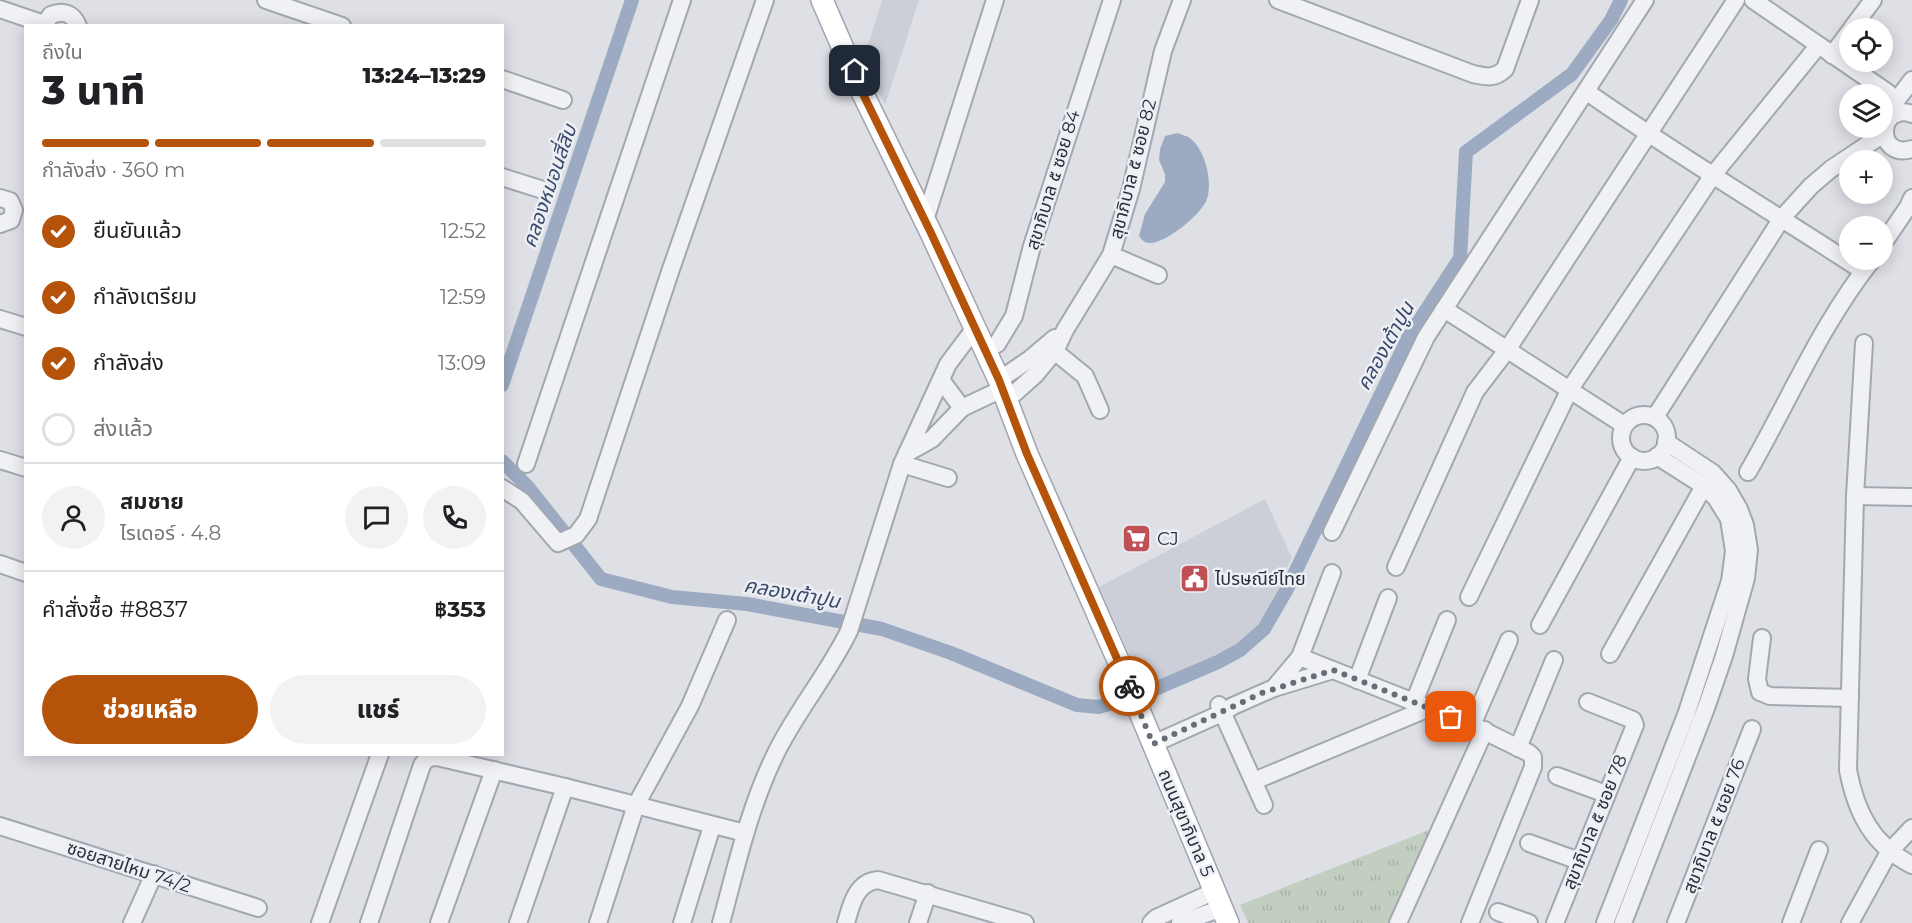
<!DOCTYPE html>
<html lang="th">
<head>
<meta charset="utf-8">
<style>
	:root { --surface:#fff; --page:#f2f2f2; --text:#202124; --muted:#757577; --line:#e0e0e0; --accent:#b45309 }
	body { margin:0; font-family:Montserrat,"Noto Sans Thai",sans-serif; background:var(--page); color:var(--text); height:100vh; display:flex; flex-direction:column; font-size:22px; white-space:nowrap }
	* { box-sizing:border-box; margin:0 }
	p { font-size:20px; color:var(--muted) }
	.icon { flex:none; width:33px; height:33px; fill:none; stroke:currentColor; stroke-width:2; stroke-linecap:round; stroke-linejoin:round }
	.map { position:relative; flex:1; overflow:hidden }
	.drawer { position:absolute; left:24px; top:24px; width:480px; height:732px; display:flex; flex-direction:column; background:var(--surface); border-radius:0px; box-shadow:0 3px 15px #0003 }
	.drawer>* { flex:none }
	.controls { position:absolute; left:1839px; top:18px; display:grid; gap:12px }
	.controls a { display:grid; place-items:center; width:54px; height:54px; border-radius:50%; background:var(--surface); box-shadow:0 3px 15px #0003; font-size:30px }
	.pin { position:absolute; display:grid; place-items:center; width:51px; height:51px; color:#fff; margin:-26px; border-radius:12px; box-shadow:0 3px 9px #0006 }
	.courier { position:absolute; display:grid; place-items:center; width:60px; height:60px; margin:-30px; border:4px solid #b45309; border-radius:50%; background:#fff; color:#222; box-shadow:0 2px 8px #0007 }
	.head em { font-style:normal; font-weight:800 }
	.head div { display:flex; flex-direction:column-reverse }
	.head { display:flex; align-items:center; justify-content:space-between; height:102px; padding:0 18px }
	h1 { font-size:39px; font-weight:800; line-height:45px }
	.bar { display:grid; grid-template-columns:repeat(4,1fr); gap:9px 6px; align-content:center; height:72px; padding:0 18px }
	.bar i { height:8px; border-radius:4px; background:var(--line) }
	.bar .on { background:var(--accent) }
	.bar p { grid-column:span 4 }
	.line { display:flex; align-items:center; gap:15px; padding:0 18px; border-top:2px solid var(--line) }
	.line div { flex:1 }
	.round { display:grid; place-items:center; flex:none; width:63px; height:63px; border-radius:32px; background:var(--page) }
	ol { padding:0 18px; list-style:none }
	li { display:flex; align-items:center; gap:18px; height:66px }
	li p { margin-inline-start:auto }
	li .icon { padding:6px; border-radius:50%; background:var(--accent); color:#fff; stroke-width:4 }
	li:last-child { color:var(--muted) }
	li i { width:33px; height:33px; border:3px solid var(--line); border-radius:50% }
	.action { display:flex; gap:12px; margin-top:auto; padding:12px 18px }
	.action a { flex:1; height:69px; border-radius:36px; background:var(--accent); color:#fff; font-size:24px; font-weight:800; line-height:69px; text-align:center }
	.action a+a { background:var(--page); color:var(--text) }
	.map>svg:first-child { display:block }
	.built { fill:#cccfd7 }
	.grass { fill:url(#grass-tufts) }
	.water { fill:#9cabc2 }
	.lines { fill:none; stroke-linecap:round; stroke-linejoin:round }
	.canal { stroke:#9cabc2; stroke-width:14 }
	.minor-casing { stroke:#a4a7af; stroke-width:20 }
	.major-casing { stroke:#9fa4b0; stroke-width:24 }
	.minor { stroke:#f0f1f5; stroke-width:16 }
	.major { stroke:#fff; stroke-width:21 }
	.done { stroke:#686c77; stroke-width:6; stroke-dasharray:0 10.8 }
	.route { stroke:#b45309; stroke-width:8 }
	.labels { text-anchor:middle; stroke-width:5; stroke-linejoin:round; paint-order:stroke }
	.street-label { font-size:18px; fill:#292e3b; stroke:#edeff4 }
	.poi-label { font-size:18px; fill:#292e3b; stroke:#edeff4; text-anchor:start }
	.water-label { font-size:20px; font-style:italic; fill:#38496a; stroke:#edeff4 }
</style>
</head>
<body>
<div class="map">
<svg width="1912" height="923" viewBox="0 0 1912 923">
	<defs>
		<pattern id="grass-tufts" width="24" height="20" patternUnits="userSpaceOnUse" patternTransform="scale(1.5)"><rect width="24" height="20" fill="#c2cfc0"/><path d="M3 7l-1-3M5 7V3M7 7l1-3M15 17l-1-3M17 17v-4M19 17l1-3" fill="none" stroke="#a7b2a6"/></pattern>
	</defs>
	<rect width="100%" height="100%" fill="#dee0e6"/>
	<!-- built -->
	<g class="built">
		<path d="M882 0H919L885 105 863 61Z"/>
		<path d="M1265 499 1292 558 1281 578 1283 593 1261 627 1240 645 1145 690 1099 587Z"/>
	</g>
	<!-- grass -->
	<path class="grass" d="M1429 830 1390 923H1248L1240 905Z"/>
	<!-- water -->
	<path class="water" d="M1178 133C1182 135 1188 136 1191 139 1205 150 1213 182 1207 199 1201 215 1166 243 1150 243 1144 243 1142 240 1139 236L1145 214 1165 182V174L1159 160 1160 149 1165 136Z"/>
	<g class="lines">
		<!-- canal -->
		<g class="canal">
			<path d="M502 385 632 0"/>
			<path d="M502 461 528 487 601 579 672 597 747 604 882 629 951 653 1077 705 1099 707 1117 701"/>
			<path d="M1148 692 1218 662 1240 650 1264 629 1287 589 1408 338 1460 258 1466 152 1572 74 1611 20 1621 0"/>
		</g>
		<defs>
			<g id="minor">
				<path d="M266 0 342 26"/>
				<path d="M1278 0 1473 74C1487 77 1494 79 1505 69L1530 0"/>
				<path d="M1753 0 1887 92 1896 101V114"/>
				<path d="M0 9 44 24"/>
				<path d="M43 26 51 15C63 10 73 13 78 26"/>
				<path d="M1852 28 1873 0"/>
				<path d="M1832 55 1850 31"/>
				<path d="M502 79 563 100"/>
				<path d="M1587 92C1677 155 1771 211 1863 271"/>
				<path d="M1896 101 1912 80"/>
				<path d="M1912 114C1877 102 1875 160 1912 149"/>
				<path d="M502 177 543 190"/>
				<path d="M0 198 10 201 14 210 11 220 0 224"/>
				<path d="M925 220 995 0"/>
				<path d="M1882 245 1908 207 1912 198"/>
				<path d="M1111 255 1158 275"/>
				<path d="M1444 309 1624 425"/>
				<path d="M0 319 26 327"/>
				<path d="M1864 343 1855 496 1848 770C1856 812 1872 845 1912 865"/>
				<path d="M1047 345 1085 376 1100 410"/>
				<path d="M984 351 997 344 1014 316 1032 246 1112 0"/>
				<path d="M941 380 962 408"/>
				<path d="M999 380 1030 359 1055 338"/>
				<path d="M1007 400 1036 374 1055 351 1065 330 1111 255 1131 189 1163 51 1182 0"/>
				<circle cx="1644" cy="438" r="23"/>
				<path d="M1655 417 1782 218 1811 186 1831 169 1885 133"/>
				<path d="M907 453 932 439 962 408 1002 389"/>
				<path d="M0 460 26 468"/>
				<path d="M526 464 682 0"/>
				<path d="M902 464 948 478"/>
				<path d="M1748 472C1789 401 1821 324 1872 260"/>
				<path d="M502 488 522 501 558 543 576 535 588 519 671 269 765 0"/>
				<path d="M1855 496 1912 497"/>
				<path d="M1332 532 1426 337 1645 0"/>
				<path d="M0 564 26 573"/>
				<path d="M1396 567 1475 392 1507 350 1736 0"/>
				<path d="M1469 597 1570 389 1713 175 1818 46"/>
				<path d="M1540 625 1632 457"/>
				<path d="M1762 638 1757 679 1760 692 1770 696 1850 698"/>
				<path d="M1610 654 1704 486"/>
				<path d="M1300 657 1472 725 1529 753 1533 757V767L1470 923"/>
				<path d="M1357 680 1388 598"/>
				<path d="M1274 688 1333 670"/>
				<path d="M1414 702 1447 620"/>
				<path d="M1219 705 1264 805"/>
				<path d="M1472 725 1509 640"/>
				<path d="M1153 744 1222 713 1233 706 1274 688 1300 657 1332 573"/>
				<path d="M1518 748 1554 660"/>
				<path d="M1557 776 1606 794"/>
				<path d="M1254 781 1429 708"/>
				<path d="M0 826 258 908"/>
				<path d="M1529 843 1579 861"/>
				<path d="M1498 912 1529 923"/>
				<path d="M132 923 154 874"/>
				<path d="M320 923 380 754"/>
				<path d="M369 923 422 765C426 759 429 757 437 757L565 787 745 833"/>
				<path d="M439 923 494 770"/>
				<path d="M518 923 565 787"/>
				<path d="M598 923 636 805 690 706 727 620"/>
				<path d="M682 923 712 826"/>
				<path d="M721 923C737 864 750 804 778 749 799 708 829 672 849 631L902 464 948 364 975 328"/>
				<path d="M846 923C851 905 856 882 878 880L1025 923"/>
				<path d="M918 923 928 893"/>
				<path d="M1151 923 1156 918 1215 891"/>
				<path d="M1180 923 1222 908"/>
				<path d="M1398 923 1485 730"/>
				<path d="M1555 923 1635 725 1633 720 1588 702"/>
				<path d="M1605 923 1686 715 1730 581 1734 551 1729 519 1716 498 1704 486 1657 456"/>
				<path d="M1623 923 1706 708 1724 656 1746 578 1749 550 1745 525 1739 509 1728 490 1713 473 1666 442"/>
				<path d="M1676 923 1752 729"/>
				<path d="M1791 923 1819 850"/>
				<path d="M1850 923 1889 852 1912 828"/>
			</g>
			<path id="major" d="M822 0 862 92 931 233 999 380 1027 454 1121 667 1228 923"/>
		</defs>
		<!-- minor casing -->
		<use href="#minor" class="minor-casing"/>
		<!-- major casing -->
		<use href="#major" class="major-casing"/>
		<!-- minor -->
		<use href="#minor" class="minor"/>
		<!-- major -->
		<use href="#major" class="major"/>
	</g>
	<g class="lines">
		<!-- done -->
		<path class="done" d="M1129 686 1153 744 1262 693 1333 670 1451 717"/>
		<!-- route -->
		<path class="route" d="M855 71 862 92 931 233 999 380 1027 454 1129 686"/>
	</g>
	<!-- icons -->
	<defs>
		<symbol id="supermarket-square" viewBox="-11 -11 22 22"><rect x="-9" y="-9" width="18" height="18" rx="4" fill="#be5056" stroke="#edeff4"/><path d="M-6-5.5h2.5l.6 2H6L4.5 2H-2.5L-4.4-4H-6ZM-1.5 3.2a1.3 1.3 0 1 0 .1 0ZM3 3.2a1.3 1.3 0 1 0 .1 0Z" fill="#fff"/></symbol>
		<symbol id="civic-square" viewBox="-11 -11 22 22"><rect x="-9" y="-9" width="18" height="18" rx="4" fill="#be5056" stroke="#edeff4"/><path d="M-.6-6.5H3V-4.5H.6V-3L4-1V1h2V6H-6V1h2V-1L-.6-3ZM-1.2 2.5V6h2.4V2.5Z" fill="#fff"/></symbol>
	</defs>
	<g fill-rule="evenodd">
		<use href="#supermarket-square" x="1120" y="522" width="33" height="33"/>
		<use href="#civic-square" x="1178" y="562" width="33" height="33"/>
	</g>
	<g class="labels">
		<!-- street labels -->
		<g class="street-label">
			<text transform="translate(1133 169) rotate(-76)" y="6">สุขาภิบาล ๕ ซอย 82</text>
			<text transform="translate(1053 180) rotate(-73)" y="6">สุขาภิบาล ๕ ซอย 84</text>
			<text transform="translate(1595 822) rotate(-68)" y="6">สุขาภิบาล ๕ ซอย 78</text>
			<text transform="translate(1186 823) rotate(67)" y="6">ถนนสุขาภิบาล 5</text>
			<text transform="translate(1714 826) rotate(-69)" y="6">สุขาภิบาล ๕ ซอย 76</text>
			<text transform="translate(129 867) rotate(18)" y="6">ซอยสายไหม 74/2</text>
		</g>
		<!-- poi labels -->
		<g class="poi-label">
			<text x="1157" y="545">CJ</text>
			<text x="1215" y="585">ไปรษณีย์ไทย</text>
		</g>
		<!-- water labels -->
		<g class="water-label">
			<text transform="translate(549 186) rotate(-71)" y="7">คลองหมอนสี่สิบ</text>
			<text transform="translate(1385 346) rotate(-61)" y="7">คลองเต้าปูน</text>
			<text transform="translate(792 593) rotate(10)" y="7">คลองเต้าปูน</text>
		</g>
	</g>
</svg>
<div class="controls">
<a><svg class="icon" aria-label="locate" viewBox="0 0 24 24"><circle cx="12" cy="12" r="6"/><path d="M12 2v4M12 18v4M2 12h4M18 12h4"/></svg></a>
<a><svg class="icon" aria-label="layers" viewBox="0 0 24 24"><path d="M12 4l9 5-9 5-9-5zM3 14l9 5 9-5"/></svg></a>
<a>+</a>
<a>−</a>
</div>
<div class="pin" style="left:1451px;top:717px;background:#ea580c"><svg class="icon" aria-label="bag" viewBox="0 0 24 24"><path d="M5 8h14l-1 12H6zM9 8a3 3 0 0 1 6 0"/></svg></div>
<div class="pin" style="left:855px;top:71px;background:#1f2937"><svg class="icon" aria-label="home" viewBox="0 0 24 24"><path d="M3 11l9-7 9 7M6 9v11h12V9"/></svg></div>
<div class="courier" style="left:1129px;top:686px"><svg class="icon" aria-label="bike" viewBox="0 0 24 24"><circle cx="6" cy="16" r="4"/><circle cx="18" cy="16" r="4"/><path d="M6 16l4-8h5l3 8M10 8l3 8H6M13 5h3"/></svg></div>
<section class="drawer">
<div class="head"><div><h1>3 นาที</h1><p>ถึงใน</p></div><em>13:24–13:29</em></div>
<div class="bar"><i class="on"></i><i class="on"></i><i class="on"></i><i></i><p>กำลังส่ง · 360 m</p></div>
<ol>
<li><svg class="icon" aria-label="check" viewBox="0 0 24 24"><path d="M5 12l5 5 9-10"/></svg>ยืนยันแล้ว<p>12:52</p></li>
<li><svg class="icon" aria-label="check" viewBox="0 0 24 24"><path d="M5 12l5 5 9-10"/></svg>กำลังเตรียม<p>12:59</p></li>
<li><svg class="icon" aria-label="check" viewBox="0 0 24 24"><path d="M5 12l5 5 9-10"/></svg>กำลังส่ง<p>13:09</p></li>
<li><i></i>ส่งแล้ว</li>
</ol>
<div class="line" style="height:108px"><a class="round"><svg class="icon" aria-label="person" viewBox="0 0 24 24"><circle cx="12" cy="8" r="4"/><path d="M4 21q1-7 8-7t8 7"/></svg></a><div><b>สมชาย</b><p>ไรเดอร์ · 4.8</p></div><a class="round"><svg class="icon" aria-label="chat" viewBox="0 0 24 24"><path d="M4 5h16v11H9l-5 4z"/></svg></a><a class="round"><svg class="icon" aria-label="phone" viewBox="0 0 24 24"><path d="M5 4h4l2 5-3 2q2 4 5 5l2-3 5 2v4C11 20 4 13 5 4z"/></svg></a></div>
<div class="line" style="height:78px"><div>คำสั่งซื้อ #8837</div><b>฿353</b></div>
<div class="action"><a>ช่วยเหลือ</a><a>แชร์</a></div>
</section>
</div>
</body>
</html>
